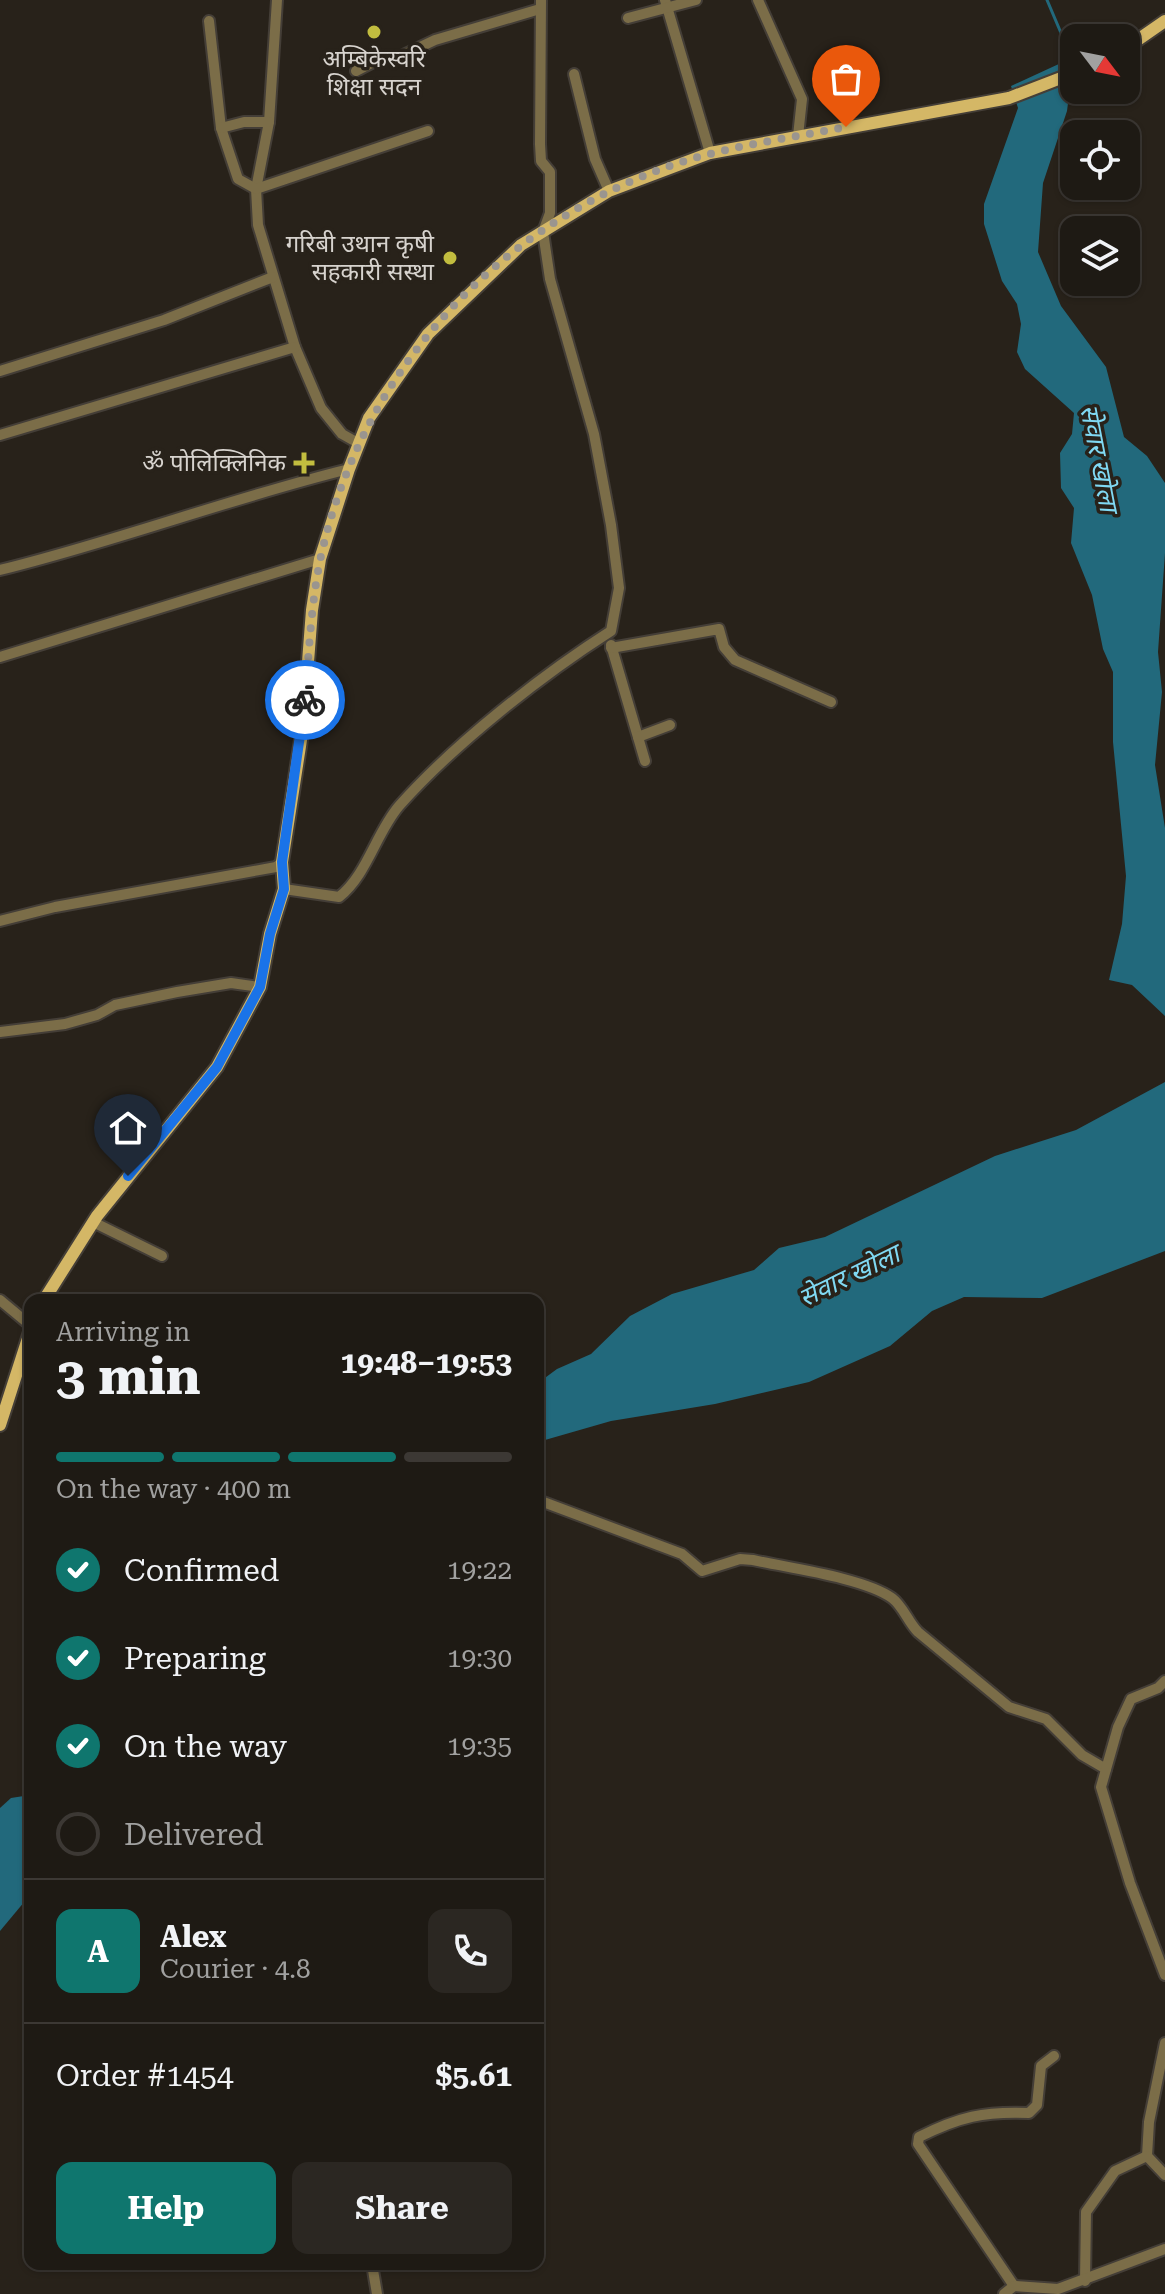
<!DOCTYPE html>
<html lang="en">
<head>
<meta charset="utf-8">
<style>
	:root { --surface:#1e1a14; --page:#2b2722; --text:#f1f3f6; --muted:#a1a1a0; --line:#3c3834; --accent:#0f766e }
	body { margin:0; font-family:"Roboto Serif","Noto Sans Devanagari",serif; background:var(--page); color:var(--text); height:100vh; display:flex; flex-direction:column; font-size:30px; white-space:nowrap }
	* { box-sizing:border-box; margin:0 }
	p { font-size:26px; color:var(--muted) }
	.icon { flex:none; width:44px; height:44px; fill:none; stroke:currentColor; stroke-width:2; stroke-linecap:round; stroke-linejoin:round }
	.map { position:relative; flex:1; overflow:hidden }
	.sheet { position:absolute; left:24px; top:1294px; width:520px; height:976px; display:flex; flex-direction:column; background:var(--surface); border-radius:16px; box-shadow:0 2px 6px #0004,0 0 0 2px var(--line) }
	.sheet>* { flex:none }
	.needle { width:52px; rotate:122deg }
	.buttons { position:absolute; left:1060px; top:24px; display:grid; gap:16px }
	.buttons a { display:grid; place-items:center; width:80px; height:80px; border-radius:16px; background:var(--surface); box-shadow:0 2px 6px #0004,0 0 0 2px var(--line); font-size:40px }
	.pin { position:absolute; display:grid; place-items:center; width:68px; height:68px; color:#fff; margin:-82px -34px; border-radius:50% 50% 50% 0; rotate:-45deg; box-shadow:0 0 8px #0007 }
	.pin .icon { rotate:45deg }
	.courier { position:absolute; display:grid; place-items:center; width:80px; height:80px; margin:-40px; border:6px solid #1a73e8; border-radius:50%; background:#fff; color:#222; box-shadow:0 2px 10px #0007 }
	.overview em { font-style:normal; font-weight:700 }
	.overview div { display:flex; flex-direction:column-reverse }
	.overview { display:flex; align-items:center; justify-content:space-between; height:136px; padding:0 32px }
	h1 { font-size:52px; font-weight:700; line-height:60px }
	.bar { display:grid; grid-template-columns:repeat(4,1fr); gap:12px 8px; align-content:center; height:96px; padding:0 32px }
	.bar i { height:10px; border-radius:6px; background:var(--line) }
	.bar .selected { background:var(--accent) }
	.bar p { grid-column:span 4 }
	.line { display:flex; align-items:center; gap:20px; padding:0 32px; border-top:2px solid var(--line) }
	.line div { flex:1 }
	.round { display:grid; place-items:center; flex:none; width:84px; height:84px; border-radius:16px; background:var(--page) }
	ol { padding:0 32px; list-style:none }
	li { display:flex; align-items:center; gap:24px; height:88px }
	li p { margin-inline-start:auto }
	li .icon { padding:8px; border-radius:50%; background:var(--accent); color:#fff; stroke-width:4 }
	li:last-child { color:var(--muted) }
	li i { width:44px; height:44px; border:4px solid var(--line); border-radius:50% }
	.action { display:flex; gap:16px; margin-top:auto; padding:16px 32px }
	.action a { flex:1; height:92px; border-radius:16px; background:var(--accent); color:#fff; font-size:32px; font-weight:700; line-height:92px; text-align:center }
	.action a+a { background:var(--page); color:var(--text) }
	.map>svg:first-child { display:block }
	.water { fill:#22697c }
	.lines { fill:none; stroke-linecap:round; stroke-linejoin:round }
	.stream { stroke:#22697c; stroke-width:3 }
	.minor-casing { stroke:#443e37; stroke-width:14 }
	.major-casing { stroke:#443e37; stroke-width:16 }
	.minor { stroke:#7b6d48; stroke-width:10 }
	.major { stroke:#d4b766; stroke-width:12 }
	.done { stroke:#9a958f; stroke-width:8; stroke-dasharray:0 14.4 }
	.route { stroke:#1a73e8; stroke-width:10 }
	.poi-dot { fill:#c2bd3f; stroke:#28221a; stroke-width:3 }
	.labels { text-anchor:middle; stroke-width:7; stroke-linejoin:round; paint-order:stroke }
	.poi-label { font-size:24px; fill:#d7d3ce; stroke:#28221a; text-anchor:end }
	.water-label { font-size:26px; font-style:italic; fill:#80d9f3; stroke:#28221a }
</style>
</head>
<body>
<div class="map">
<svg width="1165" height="2294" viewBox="0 0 1165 2294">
	<rect width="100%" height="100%" fill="#28221a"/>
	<!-- water -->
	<g class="water">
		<path d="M1074 57 1067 111 1043 183 1038 252 1061 306 1106 367 1124 437 1147 456 1165 483V553L1158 652 1162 692 1155 765 1165 828V1016L1132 985 1109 980 1122 924 1126 876 1113 742V672L1103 649 1092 595 1071 543 1074 508 1061 488 1060 453 1072 434 1074 413 1025 369 1017 352 1021 324 1017 304 1002 281 984 224V204L1018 108 1011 86Z"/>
		<path d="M1165 1082V1251L1042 1298 964 1297 932 1311 890 1346 809 1382 715 1404 611 1421 538 1442V1383L557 1369 591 1354 630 1316 672 1294 754 1270 779 1248 825 1237 995 1156 1076 1130Z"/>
		<path d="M30 1795V1895L0 1931V1808L11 1798Z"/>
	</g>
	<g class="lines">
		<!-- stream -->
		<path class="stream" d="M1047 0 1061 33 1060 64"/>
		<defs>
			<g id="minor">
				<path d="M277 0 269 122 256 189 258 225 295 347 321 408 342 434 358 443"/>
				<path d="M665 0 710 153"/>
				<path d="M758 0 802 99 798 136"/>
				<path d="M628 18 696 0"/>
				<path d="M209 21 221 128 238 179 256 189 428 131"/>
				<path d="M356 71 381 58 399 57 435 40 540 9"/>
				<path d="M574 74 595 159 609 191"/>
				<path d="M221 128 244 122H269"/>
				<path d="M0 371 164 320 273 277"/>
				<path d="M0 435 295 347"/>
				<path d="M0 570C118 541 231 498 349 469"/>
				<path d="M611 645 645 761"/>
				<path d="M611 648 719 629 724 647 735 660 831 702"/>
				<path d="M0 657 320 559"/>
				<path d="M638 737 670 725"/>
				<path d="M284 889 339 897C367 875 376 833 399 806 454 744 542 675 611 631L619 588 611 525 594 434 550 279 543 232 550 213V172L541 161 540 144 541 0"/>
				<path d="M0 921 55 907 276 867 282 862"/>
				<path d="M0 1032 65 1024 97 1015 115 1005 177 992 231 983 260 987"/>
				<path d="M93 1222 162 1256"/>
				<path d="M0 1300 30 1325"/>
				<path d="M538 1500 682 1554 702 1571 740 1559 753 1560C789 1568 864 1578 892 1598 903 1606 908 1622 918 1632L1009 1707 1046 1719 1082 1755 1106 1769"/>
				<path d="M1165 1681 1158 1688 1131 1699 1118 1727 1101 1787 1130 1883 1165 1975"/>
				<path d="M1165 2043 1149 2122 1147 2156 1165 2175"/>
				<path d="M372 2264 377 2294"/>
				<path d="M1085 2281 1086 2212 1115 2171 1147 2156"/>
				<path d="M1014 2286 918 2144 919 2137C959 2117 984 2111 1029 2113L1037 2105 1041 2066 1054 2056"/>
				<path d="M1004 2294 1014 2286 1058 2289 1165 2249"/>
			</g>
			<g id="major">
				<path d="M1126 48 1165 21"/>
				<path d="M44 1300 97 1216 217 1067 260 987 270 934 284 889 282 862 303 727 312 610 320 559 349 469 369 418 428 334 521 245 609 191 710 153 1009 98 1074 73"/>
				<path d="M0 1425 30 1332"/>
			</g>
		</defs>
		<!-- minor casing -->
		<use href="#minor" class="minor-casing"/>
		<!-- major casing -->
		<use href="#major" class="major-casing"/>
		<!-- minor -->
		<use href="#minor" class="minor"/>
		<!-- major -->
		<use href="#major" class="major"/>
	</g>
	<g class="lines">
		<!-- done -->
		<path class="done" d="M305 700C309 652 311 603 321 556 362 371 496 226 675 164 730 146 789 138 846 127"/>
		<!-- route -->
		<path class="route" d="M128 1176 217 1067 260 987 270 934 284 889 282 862 305 700"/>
	</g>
	<!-- markers -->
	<g class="poi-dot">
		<circle cx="374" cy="32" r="8"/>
		<circle cx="450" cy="258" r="8"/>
		<path d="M300 451h8v8h8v8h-8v8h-8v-8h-8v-8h8z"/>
	</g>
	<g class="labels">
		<!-- poi labels -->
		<g class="poi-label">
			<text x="374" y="67" text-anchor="middle">अम्बिकेस्वरि<tspan x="374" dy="28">शिक्षा सदन</tspan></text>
			<text x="434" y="252">गरिबी उथान कृषी<tspan x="434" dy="28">सहकारी सस्था</tspan></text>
			<text x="286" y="471">ॐ पोलिक्लिनिक</text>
		</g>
		<!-- water labels -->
		<g class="water-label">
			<text transform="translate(1099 458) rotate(79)" y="9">सेवार खोला</text>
			<text transform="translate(849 1276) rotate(-26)" y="9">सेवार खोला</text>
		</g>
	</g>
</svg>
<div class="buttons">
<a><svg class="needle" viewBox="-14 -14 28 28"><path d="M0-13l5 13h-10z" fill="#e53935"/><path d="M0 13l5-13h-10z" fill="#a1a1a0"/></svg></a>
<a><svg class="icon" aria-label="locate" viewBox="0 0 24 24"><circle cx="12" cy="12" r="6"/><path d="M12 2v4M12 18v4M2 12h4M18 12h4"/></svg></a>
<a><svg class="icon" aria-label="layers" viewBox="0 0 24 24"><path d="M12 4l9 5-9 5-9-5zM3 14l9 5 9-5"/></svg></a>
</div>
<div class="pin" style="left:846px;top:127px;background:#ea580c"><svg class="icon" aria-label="bag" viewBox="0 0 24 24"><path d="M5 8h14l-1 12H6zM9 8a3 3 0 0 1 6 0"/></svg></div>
<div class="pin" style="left:128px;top:1176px;background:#1f2937"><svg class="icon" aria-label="home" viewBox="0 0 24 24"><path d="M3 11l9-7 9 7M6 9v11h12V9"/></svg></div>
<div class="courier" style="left:305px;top:700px"><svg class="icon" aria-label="bike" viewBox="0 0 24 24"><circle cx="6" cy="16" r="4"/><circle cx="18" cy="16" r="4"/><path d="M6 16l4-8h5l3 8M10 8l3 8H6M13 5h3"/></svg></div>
<section class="sheet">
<div class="overview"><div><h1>3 min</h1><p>Arriving in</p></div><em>19:48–19:53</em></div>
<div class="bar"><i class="selected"></i><i class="selected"></i><i class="selected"></i><i></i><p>On the way · 400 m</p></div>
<ol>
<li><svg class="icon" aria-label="check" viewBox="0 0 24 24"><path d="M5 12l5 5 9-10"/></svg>Confirmed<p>19:22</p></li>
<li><svg class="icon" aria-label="check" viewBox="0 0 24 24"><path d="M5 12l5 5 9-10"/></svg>Preparing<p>19:30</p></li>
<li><svg class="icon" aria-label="check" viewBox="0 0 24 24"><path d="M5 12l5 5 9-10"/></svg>On the way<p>19:35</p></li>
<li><i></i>Delivered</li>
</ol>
<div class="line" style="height:144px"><b class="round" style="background:var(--accent);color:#fff">A</b><div><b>Alex</b><p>Courier · 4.8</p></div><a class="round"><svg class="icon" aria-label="phone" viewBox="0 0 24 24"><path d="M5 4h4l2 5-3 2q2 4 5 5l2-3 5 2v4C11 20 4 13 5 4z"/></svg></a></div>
<div class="line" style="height:104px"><div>Order #1454</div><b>$5.61</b></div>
<div class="action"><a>Help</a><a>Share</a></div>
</section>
</div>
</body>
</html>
